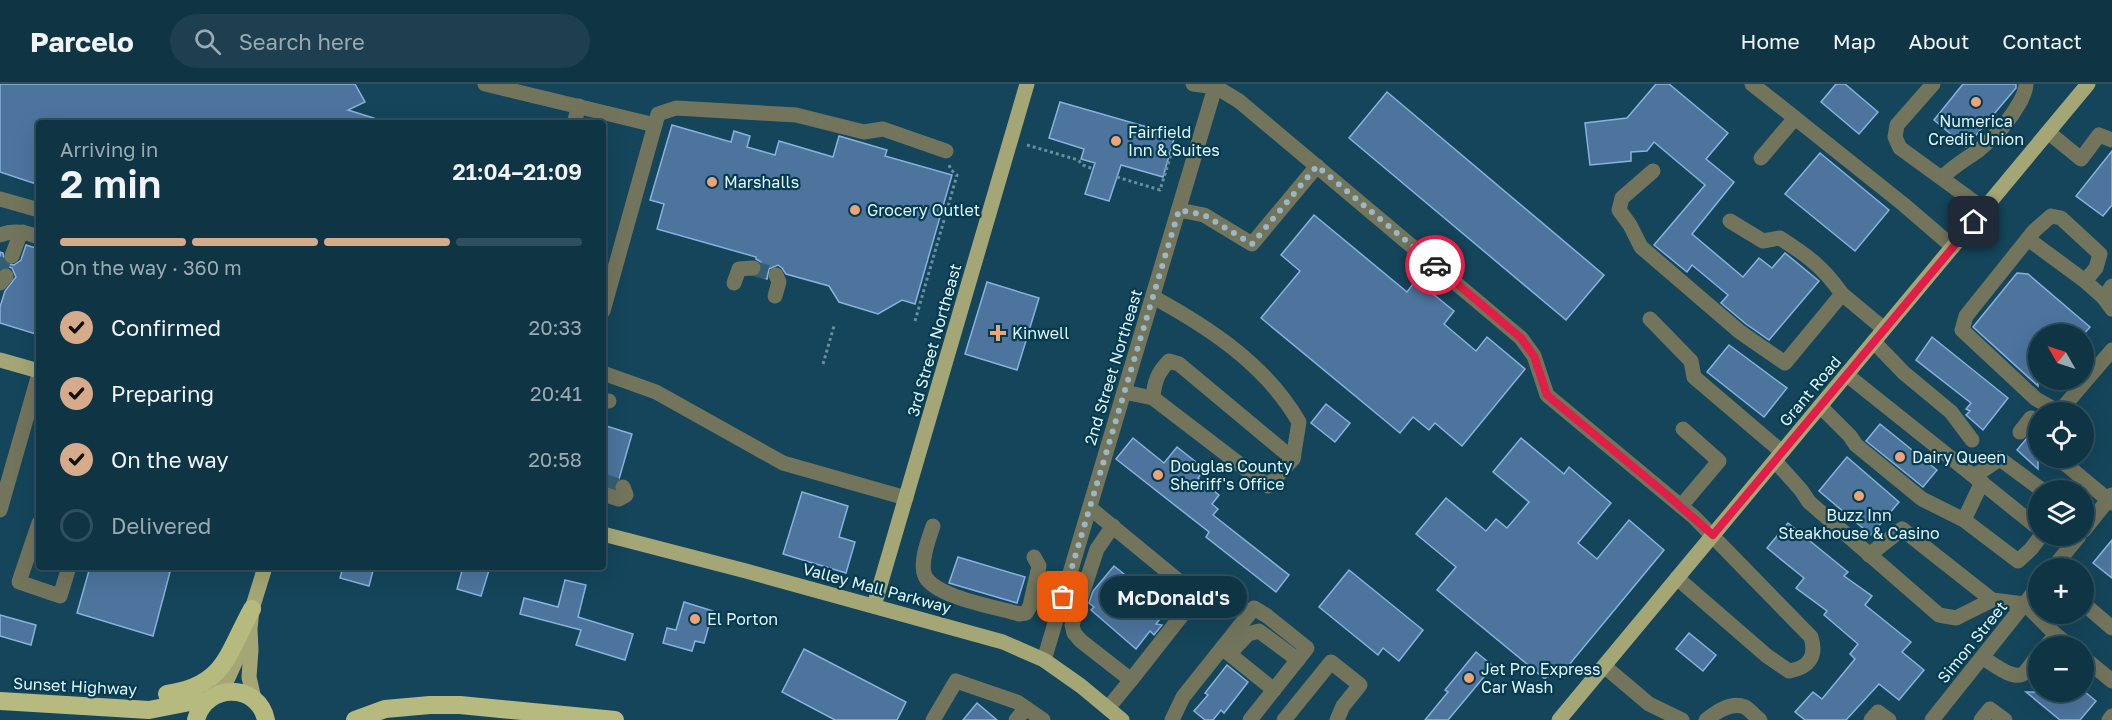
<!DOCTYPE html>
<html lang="en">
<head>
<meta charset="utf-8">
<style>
	:root { --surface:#0f3444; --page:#1d3f4f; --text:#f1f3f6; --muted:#9baab2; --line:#2f4f5d; --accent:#d6ab8b }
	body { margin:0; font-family:"Golos Text",sans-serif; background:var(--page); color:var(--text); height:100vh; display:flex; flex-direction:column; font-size:22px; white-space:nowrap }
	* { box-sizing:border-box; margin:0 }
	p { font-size:20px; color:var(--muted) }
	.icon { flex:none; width:33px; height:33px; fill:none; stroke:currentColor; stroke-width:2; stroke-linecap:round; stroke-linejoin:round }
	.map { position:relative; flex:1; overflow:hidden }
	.drawer { position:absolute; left:36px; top:36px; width:570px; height:450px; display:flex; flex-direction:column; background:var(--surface); border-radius:6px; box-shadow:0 6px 24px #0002,0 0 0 2px var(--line) }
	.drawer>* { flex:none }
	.needle { width:39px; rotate:309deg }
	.controls { position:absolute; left:2028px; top:240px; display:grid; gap:12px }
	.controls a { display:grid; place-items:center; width:66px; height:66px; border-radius:50%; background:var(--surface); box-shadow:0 6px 24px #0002,0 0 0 2px var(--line); font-size:30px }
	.pin { position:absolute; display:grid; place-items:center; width:51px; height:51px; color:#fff; margin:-26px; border-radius:12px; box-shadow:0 3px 9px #0006 }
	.courier { position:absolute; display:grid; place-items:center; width:60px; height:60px; margin:-30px; border:4px solid #e11d48; border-radius:50%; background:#fff; color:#222; box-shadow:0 2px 8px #0007 }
	.bubble { position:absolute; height:42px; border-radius:21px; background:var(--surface); box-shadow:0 6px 24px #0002,0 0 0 2px var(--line); font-size:20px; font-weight:600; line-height:42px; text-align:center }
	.summary em { font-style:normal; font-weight:600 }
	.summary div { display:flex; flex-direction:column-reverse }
	.summary { display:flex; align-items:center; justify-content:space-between; height:102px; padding:0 24px }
	h1 { font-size:39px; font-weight:600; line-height:45px }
	.bar { display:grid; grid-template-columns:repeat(4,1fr); gap:9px 6px; align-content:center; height:72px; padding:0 24px }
	.bar i { height:8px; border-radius:4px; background:var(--line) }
	.bar .selected { background:var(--accent) }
	.bar p { grid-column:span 4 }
	ol { padding:0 24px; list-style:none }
	li { display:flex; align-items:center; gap:18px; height:66px }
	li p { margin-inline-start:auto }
	li .icon { padding:6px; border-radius:50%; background:var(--accent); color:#111; stroke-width:4 }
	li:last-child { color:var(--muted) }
	li i { width:33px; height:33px; border:3px solid var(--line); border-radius:50% }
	header { display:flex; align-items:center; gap:36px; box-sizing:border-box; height:84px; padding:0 30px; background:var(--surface); border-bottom:2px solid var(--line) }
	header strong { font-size:28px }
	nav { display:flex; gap:33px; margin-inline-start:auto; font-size:21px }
	.search { width:420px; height:54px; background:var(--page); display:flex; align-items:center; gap:15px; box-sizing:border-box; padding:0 21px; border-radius:33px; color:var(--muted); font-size:22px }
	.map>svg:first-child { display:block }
	.building { fill:#4c749d; stroke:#88b2de; stroke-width:1.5 }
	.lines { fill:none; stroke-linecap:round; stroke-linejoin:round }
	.minor-tunnel { stroke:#335f73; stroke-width:15; stroke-dasharray:15 8; stroke-linecap:butt }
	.path { stroke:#6a8e9f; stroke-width:3; stroke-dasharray:3 3; stroke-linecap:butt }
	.minor { stroke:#72745c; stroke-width:15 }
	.major { stroke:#a4a675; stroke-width:15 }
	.highway { stroke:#b7ba7f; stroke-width:18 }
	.done { stroke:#9ab7c5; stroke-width:6; stroke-dasharray:0 10.8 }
	.route { stroke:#e11d48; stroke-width:8 }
	.poi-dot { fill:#efa377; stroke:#053b4f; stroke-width:2 }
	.labels { text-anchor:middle; stroke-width:4.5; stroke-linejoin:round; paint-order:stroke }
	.poi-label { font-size:16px; fill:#e2f4fe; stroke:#053b4f; text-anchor:start }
	.street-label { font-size:16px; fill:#e2f4fe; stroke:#053b4f }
</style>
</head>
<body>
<header>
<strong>Parcelo</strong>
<div class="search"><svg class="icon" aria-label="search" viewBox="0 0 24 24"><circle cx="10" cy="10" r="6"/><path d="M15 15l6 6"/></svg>Search here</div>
<nav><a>Home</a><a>Map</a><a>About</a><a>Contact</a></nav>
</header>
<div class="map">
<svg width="2112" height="636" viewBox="0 0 2112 636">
	<rect width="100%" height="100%" fill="#14455a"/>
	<!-- building -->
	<g class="building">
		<path d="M0 0H355L365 18 348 26 380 36V39H39V101L0 88Z"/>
		<path d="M1656 0H1669L1728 49 1706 75 1734 98 1692 150 1743 193 1759 174 1772 184 1785 169 1819 197 1769 256 1746 240 1721 219 1728 211 1692 181 1687 188 1654 161 1705 101 1654 58 1647 67 1631 68V77L1590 81 1585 39 1627 34Z"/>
		<path d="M1836 0H1845L1878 28 1859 50 1821 18Z"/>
		<path d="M1963 0H2016V4L1966 63 1934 36Z"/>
		<path d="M1387 8 1604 191 1566 236 1349 54Z"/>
		<path d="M1060 18 1175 51 1163 93 1121 81 1109 117 1085 110 1095 79 1081 75 1084 65 1049 54Z"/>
		<path d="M672 41 731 58 734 47 750 52 747 63 775 71 779 57 833 73 839 52 887 66 885 72 952 91 915 220 902 216 878 230 839 218 829 202 786 190 782 184 778 181 769 185 767 195 758 192 762 188 763 183 761 178 756 175V173L657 145 664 120 650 116Z"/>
		<path d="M2112 67V121L2103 132 2076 112Z"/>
		<path d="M1820 69 1889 126 1855 167 1785 110Z"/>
		<path d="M1314 131 1407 208 1416 196 1454 227 1444 240 1476 267 1487 253 1525 285 1462 362 1435 339 1429 346 1413 333 1400 349 1261 234 1300 187 1281 171Z"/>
		<path d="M26 161 39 165V251L0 239V223L5 207 16 193 12 184 7 182 0 185V168L3 169 5 179 14 181 21 176Z"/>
		<path d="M2017 189 2028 190 2090 243 2084 250H2038V302L1973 243Z"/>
		<path d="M987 198 1039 214 1017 286 965 270Z"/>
		<path d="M1932 253 2008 314 1983 346 1966 331 1970 327 1966 325 1971 319 1916 276Z"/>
		<path d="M1729 261 1787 304 1764 333 1707 288Z"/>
		<path d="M1326 320 1350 339 1335 358 1311 339Z"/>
		<path d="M1880 340 1937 386 1923 403 1866 357Z"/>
		<path d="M603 341 632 350 619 395 614 400 603 397Z"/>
		<path d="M2032 348 2038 349V385L2017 366Z"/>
		<path d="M1133 354 1164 379 1177 363 1196 378 1195 379 1204 387 1198 394 1219 411 1212 420 1218 425 1213 431 1289 491 1276 508 1206 453 1209 448 1116 375Z"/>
		<path d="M1521 354 1564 390 1569 383 1611 419 1578 459 1597 475 1629 436 1664 466 1559 593 1552 587 1545 595 1437 506 1456 483 1416 450 1446 414 1486 447 1496 435 1507 444 1529 418 1493 388Z"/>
		<path d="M1847 373 1899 418 1871 451 1819 407Z"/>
		<path d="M802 408 848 422 839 453 855 458 846 489 783 470Z"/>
		<path d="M1788 439 1848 488 1844 492 1872 512 1865 521 1911 558 1902 568 1924 586 1899 616 1879 600 1846 636H1805L1795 628 1813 608 1822 615 1855 575 1850 570 1858 560 1824 531 1827 527 1796 504 1804 494 1767 464Z"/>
		<path d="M2112 456V494L2093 479Z"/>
		<path d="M958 473 1025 493 1017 519 949 499Z"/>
		<path d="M1114 482 1139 502 1147 492 1168 509 1160 519 1168 525 1156 540 1162 541 1154 551 1150 547 1136 565 1091 526 1094 523 1089 519 1093 507Z"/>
		<path d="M90 483H152L170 488 153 552 77 529Z"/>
		<path d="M343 483H374L369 502 340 494Z"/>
		<path d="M463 483H490L481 512 457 505Z"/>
		<path d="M1349 486 1423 546 1399 577 1383 564 1378 571 1319 523Z"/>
		<path d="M565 496 586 501 578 533 633 550 625 576 576 561 581 546 520 530 524 514 558 523Z"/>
		<path d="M1212 503 1219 516 1201 527 1199 524 1204 514 1203 509Z"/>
		<path d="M684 518 713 527 704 559 695 557 692 567 663 559 667 544 676 546Z"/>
		<path d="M0 531 36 541 31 561 0 552Z"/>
		<path d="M1689 549 1716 571 1703 587 1676 565Z"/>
		<path d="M804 565 906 618 897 636H835L782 608Z"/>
		<path d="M1476 568 1493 582 1448 636H1425L1448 608 1445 606Z"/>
		<path d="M1227 581 1248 598 1224 629 1221 626 1213 636H1205L1194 627 1208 611 1205 609Z"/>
		<path d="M2026 608H2085L2096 617 2080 636H2060Z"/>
		<path d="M977 619 997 636H963Z"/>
	</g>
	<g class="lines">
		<!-- minor-tunnel -->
		<g class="minor-tunnel">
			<path d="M753 184 776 191"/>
			<path d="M0 188 5 170"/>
			<path d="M603 397 623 403"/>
		</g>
		<!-- path -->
		<g class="path">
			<path d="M1027 61 1078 76 1083 81 1093 85"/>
			<path d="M1117 93 1160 106 1174 61 1172 60"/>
			<path d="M915 237 957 91 951 86 949 81"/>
			<path d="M823 280 834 242"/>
		</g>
		<!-- minor -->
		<g class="minor">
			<path d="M485 0 655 41"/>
			<path d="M1193 0 1216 3 1239 17 1521 254 1534 272 1547 311 1694 433 1811 553C1817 572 1809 584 1789 587L1767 572 1677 494"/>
			<path d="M1752 0 1795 34"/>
			<path d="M1933 0 1897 41 1895 53 1900 64 1984 125"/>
			<path d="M574 39 579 22"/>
			<path d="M2048 48 2081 75 2099 51 2112 56"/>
			<path d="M1761 74 1795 34 1903 120 1953 163"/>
			<path d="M1653 87 1622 114 1619 126 1630 141 1641 163 1740 248 1785 279 1842 210 1884 245"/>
			<path d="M1942 94C1953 82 1967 75 1980 65 1996 52 2010 36 2020 18 2023 12 2026 7 2026 0"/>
			<path d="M0 115 39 126"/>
			<path d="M1179 126 1204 131 1252 160 1317 82"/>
			<path d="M1730 137 1763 157 1780 154C1808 172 1823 183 1842 210"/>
			<path d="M0 151C14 146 25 148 39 153"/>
			<path d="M2028 155 2085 197"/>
			<path d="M12 172 19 153 23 148"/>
			<path d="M0 199 6 192"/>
			<path d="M734 199 739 185 753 184"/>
			<path d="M2112 202 2104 214 2112 225"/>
			<path d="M775 212 779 198 776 191"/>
			<path d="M2104 214 2085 197 2096 184 2100 170 2061 134 2051 132 2034 147 1966 232 1962 246 2036 315 2059 328 2112 266"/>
			<path d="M603 227 658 30 676 24 796 31 864 48 883 45 946 67"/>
			<path d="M1650 235 1691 277 1694 293 1782 368"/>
			<path d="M1874 258 1904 289 1951 328 1972 356"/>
			<path d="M603 289 656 308 783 379 906 414"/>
			<path d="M1847 291 1971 390H1977L2000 375 2042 406"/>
			<path d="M1124 308 1153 314 1268 402 1293 375 1299 338C1266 281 1210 244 1153 213"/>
			<path d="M1153 314C1154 298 1158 288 1169 277L1179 280 1293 375"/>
			<path d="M603 317H609"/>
			<path d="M1820 322 1850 352 1856 361 1922 415 1964 436 2018 477 2031 465 2041 452"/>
			<path d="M2020 348 2031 334 2038 340"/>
			<path d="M2066 374 2063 378 2112 419"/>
			<path d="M1775 377 1801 406 1809 418 1939 531 1956 534 1992 516 2025 520 2056 551"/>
			<path d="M1971 390 2038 444"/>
			<path d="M603 410 619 415 626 411 623 403"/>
			<path d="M1681 422 1719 377 1683 345"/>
			<path d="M1090 424 1191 507 1194 513 1190 521 1131 596"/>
			<path d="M0 426 39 290"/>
			<path d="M1964 436 1982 398"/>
			<path d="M39 439 19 498 60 512 69 483"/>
			<path d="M933 442C929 454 919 479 925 492 935 513 996 523 1019 530L1026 529 1030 522 1039 482 1034 473"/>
			<path d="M2084 446 2112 411"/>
			<path d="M1869 471 1902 445 1992 516"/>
			<path d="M2053 484 2079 452"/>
			<path d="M2084 520 2112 544"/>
			<path d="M2046 562 2056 551 2070 562"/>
			<path d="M1222 564 1274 606"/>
			<path d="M1232 567 1248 550 1259 547 1298 576"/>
			<path d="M1983 574C1992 579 2012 596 2023 590 2028 586 2034 576 2038 571"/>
			<path d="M2084 574 2112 597"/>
			<path d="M1044 576 1216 0"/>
			<path d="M1604 582 1649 620 1682 636"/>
			<path d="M1108 624 1131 596 1081 557 1074 549 1072 541 1097 465 1113 442"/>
			<path d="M933 636 956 597 1017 618 1043 636"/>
			<path d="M1016 636 1026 624"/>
			<path d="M1172 636 1183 613 1254 524 1267 532 1307 564 1250 636"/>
			<path d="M1284 636 1331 578 1360 601 1343 622 1337 636"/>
			<path d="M1706 636C1716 628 1731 617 1745 623 1750 626 1755 632 1760 636"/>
			<path d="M1871 636 1878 628 1889 636"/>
			<path d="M1932 636 2038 503"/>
			<path d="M1981 636 1990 625 2005 636"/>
			<path d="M2109 636 2112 632"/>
		</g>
		<!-- major -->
		<g class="major">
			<path d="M0 276 39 287"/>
			<path d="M603 450 746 487 1003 558 1044 576 1081 602 1122 636"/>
			<path d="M874 522 1027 0"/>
			<path d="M218 609 228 594 248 550"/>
			<path d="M254 615 249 593 251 566 250 545 252 525 265 483"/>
			<path d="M1559 636 2088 0"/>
		</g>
		<!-- highway -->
		<g class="highway">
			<path d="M167 610C225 602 227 570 252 525"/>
			<path d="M0 617 149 626 190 618H205"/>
			<path d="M196 636C205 599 258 598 266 636"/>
			<path d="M355 636 385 625 430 621H460L615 636"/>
		</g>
	</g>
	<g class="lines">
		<!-- done -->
		<path class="done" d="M1063 513 1179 126 1204 131 1252 160 1317 82 1435 181"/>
		<!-- route -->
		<path class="route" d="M1435 181 1521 254 1534 272 1547 311 1666 410 1713 451 1974 138"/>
	</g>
	<!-- markers -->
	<g class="poi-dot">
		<circle cx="1976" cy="18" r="6"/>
		<circle cx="1116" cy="57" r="6"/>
		<circle cx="712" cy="98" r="6"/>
		<circle cx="855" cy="126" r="6"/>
		<path d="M995 240h6v6h6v6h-6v6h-6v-6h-6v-6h6z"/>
		<circle cx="1900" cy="373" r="6"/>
		<circle cx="1158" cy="391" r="6"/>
		<circle cx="1859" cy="412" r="6"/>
		<circle cx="695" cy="535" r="6"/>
		<circle cx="1469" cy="594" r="6"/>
	</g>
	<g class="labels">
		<!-- poi labels -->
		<g class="poi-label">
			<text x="1976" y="43" text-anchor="middle">Numerica<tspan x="1976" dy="18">Credit Union</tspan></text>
			<text x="1128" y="54">Fairfield<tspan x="1128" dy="18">Inn &amp; Suites</tspan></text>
			<text x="724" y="104">Marshalls</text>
			<text x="867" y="132">Grocery Outlet</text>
			<text x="1012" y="255">Kinwell</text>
			<text x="1912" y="379">Dairy Queen</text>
			<text x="1170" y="388">Douglas County<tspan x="1170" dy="18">Sheriff's Office</tspan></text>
			<text x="1859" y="437" text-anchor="middle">Buzz Inn<tspan x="1859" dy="18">Steakhouse &amp; Casino</tspan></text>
			<text x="707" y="541">El Porton</text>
			<text x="1481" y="591">Jet Pro Express<tspan x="1481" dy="18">Car Wash</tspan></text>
		</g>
		<!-- street labels -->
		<g class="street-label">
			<text transform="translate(934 256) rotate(-74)" y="6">3rd Street Northeast</text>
			<text transform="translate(1113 283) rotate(-73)" y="6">2nd Street Northeast</text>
			<text transform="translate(1810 307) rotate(-50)" y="6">Grant Road</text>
			<text transform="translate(877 504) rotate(15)" y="6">Valley Mall Parkway</text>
			<text transform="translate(1972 558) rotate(-51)" y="6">Simon Street</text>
			<text transform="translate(75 602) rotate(3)" y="6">Sunset Highway</text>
		</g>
	</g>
</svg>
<div class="controls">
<a><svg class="needle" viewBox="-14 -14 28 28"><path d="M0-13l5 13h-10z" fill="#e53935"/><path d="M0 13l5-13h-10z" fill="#9baab2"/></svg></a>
<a><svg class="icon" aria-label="locate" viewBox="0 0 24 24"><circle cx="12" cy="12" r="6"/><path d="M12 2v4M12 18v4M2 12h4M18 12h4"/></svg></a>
<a><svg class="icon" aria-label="layers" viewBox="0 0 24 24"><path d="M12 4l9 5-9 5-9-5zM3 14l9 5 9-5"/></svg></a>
<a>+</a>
<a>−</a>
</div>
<div class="pin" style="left:1063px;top:513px;background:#ea580c"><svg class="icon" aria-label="bag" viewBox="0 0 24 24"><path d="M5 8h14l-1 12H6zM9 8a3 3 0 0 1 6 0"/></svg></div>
<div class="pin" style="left:1974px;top:138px;background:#1f2937"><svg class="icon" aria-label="home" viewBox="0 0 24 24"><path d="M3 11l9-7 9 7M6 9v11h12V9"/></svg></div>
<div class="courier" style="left:1435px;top:181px"><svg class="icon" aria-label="car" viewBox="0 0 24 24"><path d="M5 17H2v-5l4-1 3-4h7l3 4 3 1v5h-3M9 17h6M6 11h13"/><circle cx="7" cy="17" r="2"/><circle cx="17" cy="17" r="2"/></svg></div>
<div class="bubble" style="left:1100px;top:492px;width:147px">McDonald's</div>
<section class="drawer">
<div class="summary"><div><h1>2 min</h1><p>Arriving in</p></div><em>21:04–21:09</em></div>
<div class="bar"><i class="selected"></i><i class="selected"></i><i class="selected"></i><i></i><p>On the way · 360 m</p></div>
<ol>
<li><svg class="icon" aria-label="check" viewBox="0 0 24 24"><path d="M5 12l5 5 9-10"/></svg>Confirmed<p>20:33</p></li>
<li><svg class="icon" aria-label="check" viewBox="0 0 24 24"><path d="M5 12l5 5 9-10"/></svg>Preparing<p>20:41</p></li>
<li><svg class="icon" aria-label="check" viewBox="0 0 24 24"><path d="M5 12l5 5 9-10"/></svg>On the way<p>20:58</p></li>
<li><i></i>Delivered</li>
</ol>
</section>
</div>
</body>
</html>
